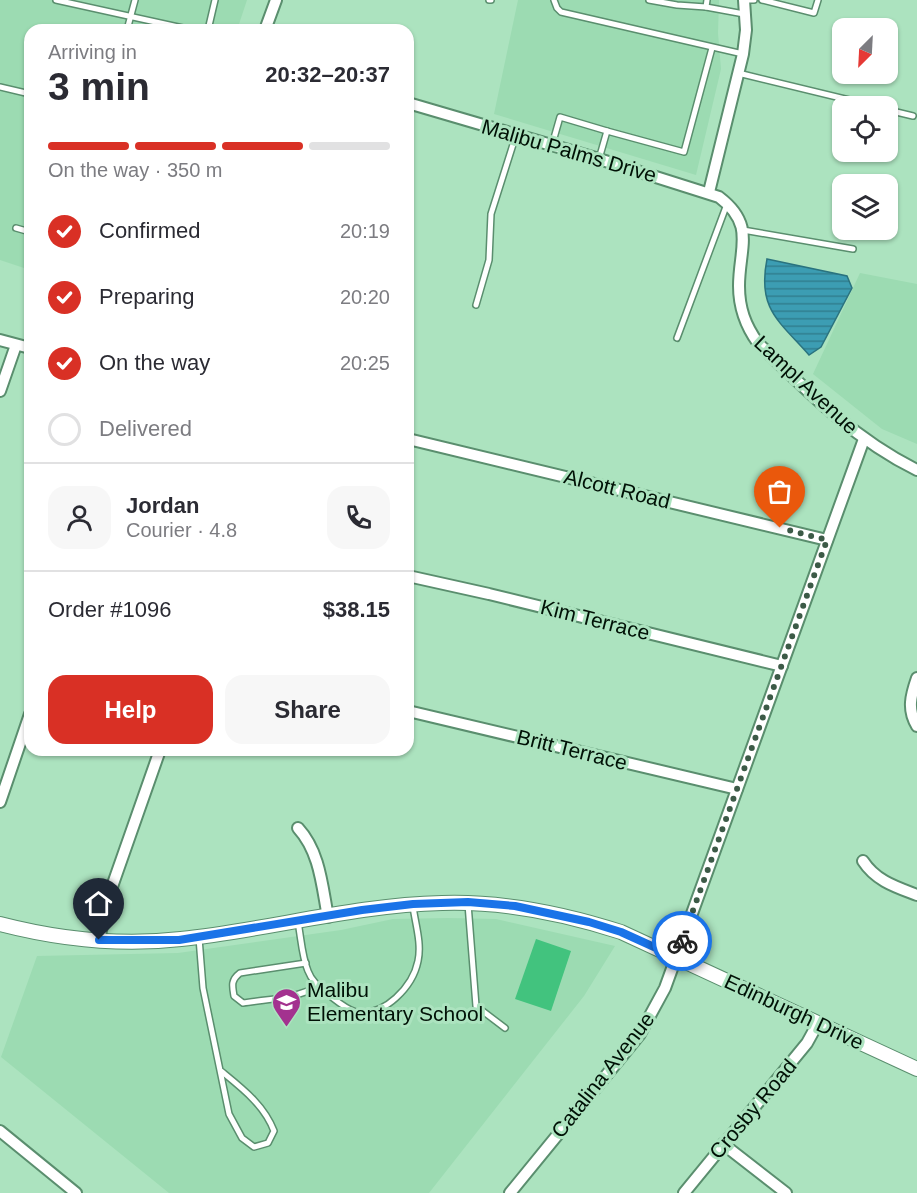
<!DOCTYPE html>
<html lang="en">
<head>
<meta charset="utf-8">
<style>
	:root { --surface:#fff; --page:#f7f7f7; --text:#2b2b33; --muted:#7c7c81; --line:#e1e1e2; --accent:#d93025 }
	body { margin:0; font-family:Helvetica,sans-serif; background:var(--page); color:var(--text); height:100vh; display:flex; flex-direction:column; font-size:22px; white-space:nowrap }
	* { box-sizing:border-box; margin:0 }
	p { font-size:20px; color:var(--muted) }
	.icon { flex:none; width:33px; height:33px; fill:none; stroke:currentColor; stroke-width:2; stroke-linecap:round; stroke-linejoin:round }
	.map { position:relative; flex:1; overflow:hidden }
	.drawer { position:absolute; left:24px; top:24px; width:390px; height:732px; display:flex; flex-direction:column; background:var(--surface); border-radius:18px; box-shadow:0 2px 4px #0004 }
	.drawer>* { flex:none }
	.needle { width:39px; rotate:204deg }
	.fabs { position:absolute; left:832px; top:18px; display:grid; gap:12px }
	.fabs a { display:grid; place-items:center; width:66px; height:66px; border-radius:12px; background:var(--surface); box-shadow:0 2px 4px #0004; font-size:30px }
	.pin { position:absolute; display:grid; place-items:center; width:51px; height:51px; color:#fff; margin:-62px -26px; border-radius:50% 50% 50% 0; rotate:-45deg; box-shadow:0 0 6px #0007 }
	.pin .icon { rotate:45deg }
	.courier { position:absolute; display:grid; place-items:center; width:60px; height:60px; margin:-30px; border:4px solid #1a73e8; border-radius:50%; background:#fff; color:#222; box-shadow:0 2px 8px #0007 }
	.headline em { font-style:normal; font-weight:600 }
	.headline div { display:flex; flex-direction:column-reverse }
	.headline { display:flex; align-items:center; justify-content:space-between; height:102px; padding:0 24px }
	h1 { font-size:39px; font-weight:600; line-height:45px }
	.bar { display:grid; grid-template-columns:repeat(4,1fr); gap:9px 6px; align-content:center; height:72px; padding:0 24px }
	.bar i { height:8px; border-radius:4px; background:var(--line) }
	.bar .selected { background:var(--accent) }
	.bar p { grid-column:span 4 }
	.line { display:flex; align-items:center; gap:15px; padding:0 24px; border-top:2px solid var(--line) }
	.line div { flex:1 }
	.round { display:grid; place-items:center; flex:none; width:63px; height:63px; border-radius:18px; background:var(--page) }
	ol { padding:0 24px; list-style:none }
	li { display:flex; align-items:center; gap:18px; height:66px }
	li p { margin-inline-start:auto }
	li .icon { padding:6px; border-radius:50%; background:var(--accent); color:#fff; stroke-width:4 }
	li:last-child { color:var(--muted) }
	li i { width:33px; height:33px; border:3px solid var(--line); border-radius:50% }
	.cta { display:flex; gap:12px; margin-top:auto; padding:12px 24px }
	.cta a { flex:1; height:69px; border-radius:18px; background:var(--accent); color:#fff; font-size:24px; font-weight:600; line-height:69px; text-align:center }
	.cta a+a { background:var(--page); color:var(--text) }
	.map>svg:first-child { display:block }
	.built { fill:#9cdbb2 }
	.pitch { fill:#42c37e }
	.water { fill:url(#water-rules); stroke:#2a737f; stroke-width:1.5 }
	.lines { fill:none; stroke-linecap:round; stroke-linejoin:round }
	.service-casing { stroke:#5a8e6e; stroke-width:8 }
	.minor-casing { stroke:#5a8e6e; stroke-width:14 }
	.tertiary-casing { stroke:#5a8e6e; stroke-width:16 }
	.service { stroke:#fff; stroke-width:5 }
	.minor { stroke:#fff; stroke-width:10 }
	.tertiary { stroke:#fff; stroke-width:14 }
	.done { stroke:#3c5a47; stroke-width:6; stroke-dasharray:0 10.8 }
	.route { stroke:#1a73e8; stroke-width:8 }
	.labels { text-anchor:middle; stroke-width:6; stroke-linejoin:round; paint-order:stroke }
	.street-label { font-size:21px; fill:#001106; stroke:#ace3bf }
	.poi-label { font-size:21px; fill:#001106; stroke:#ace3bf; text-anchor:start }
</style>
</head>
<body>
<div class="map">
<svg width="917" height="1193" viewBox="0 0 917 1193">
	<defs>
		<pattern id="water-rules" width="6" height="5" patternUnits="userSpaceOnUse" patternTransform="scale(1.5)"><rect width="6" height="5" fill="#3c9db3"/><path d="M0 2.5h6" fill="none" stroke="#307f90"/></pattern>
	</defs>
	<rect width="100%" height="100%" fill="#ace3bf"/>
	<!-- built -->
	<g class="built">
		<path d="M0 0H247L237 30H30V270L0 260Z"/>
		<path d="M518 0H719L718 33 721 69 696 175 494 114Z"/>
		<path d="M860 273 917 284V444L882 429 813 374Z"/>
		<path d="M448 918 496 919 615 946 584 996 429 1193H169L1 1057 37 956 178 953 341 930 393 919Z"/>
	</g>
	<!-- pitch -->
	<path class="pitch" d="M536 939 571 951 551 1011 515 999Z"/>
	<!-- water -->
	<path class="water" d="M767 259 847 276 852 288 821 347 809 355C779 321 757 309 767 259Z"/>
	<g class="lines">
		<defs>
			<g id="service">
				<path d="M56 0 192 30"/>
				<path d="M489 0H491"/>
				<path d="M554 0 557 8 561 12 743 54"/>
				<path d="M649 0 677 5 706 7"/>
				<path d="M707 0 706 7 744 14"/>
				<path d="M744 0H754"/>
				<path d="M762 0 814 13 818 0"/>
				<path d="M127 30 135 0"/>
				<path d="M208 30 215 0"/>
				<path d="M738 73 874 106"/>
				<path d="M0 87 30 94"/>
				<path d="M888 110 913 116"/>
				<path d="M552 145 560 117 607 131"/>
				<path d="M599 159 607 131 684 152 712 48"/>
				<path d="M16 228 30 232"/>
				<path d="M743 230 853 249"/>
				<path d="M476 305 489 260 491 214 516 135"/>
				<path d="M677 338 727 204"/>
				<path d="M468 904 476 1006 505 1028"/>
				<path d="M298 922C301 938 302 957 308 971 312 982 321 988 329 995 338 1002 346 1009 356 1012 385 1017 413 986 418 961 422 943 415 923 413 906"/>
				<path d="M199 938 203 988 229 1114 242 1138 254 1147 268 1143 274 1131C264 1105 243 1089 221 1071"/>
				<path d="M306 963 240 973C231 980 232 985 234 996L243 1003C268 999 296 999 318 986"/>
			</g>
			<g id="minor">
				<path d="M265 30 276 0"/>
				<path d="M408 103 599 159 719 197C756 225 739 248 739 286 739 308 745 325 758 343 807 391 854 439 917 470"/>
				<path d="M709 192 743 54 746 30 744 0"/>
				<path d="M0 340 30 348"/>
				<path d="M0 391 16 345"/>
				<path d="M408 439 827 540"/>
				<path d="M408 576 489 594 782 666"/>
				<path d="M917 678C911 695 907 710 917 726"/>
				<path d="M408 711 737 789"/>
				<path d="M0 802 30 714"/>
				<path d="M298 828C320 852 322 886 328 917"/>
				<path d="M863 861C876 881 896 887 917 895"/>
				<path d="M99 940 107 901 160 750"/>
				<path d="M0 1131 76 1193"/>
				<path d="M723 1144 786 1193"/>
				<path d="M510 1193 640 1034 665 988 864 439"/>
				<path d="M684 1193 807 1043 818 1023"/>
			</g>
			<path id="tertiary" d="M0 924C58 939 120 946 181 939 268 930 354 905 442 903 504 901 562 913 621 932L917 1069"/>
		</defs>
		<!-- service casing -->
		<use href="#service" class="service-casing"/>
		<!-- minor casing -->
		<use href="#minor" class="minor-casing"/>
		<!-- tertiary casing -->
		<use href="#tertiary" class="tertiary-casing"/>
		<!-- service -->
		<use href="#service" class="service"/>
		<!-- minor -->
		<use href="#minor" class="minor"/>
		<!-- tertiary -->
		<use href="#tertiary" class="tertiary"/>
	</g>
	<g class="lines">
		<!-- done -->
		<path class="done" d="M682 941 827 540 780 528"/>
		<!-- route -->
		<path class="route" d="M99 940H179L362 910 413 904 468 902 515 906 589 922 621 932 676 957 682 941"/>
	</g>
	<!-- icons -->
	<defs>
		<symbol id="school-pin" viewBox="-11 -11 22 30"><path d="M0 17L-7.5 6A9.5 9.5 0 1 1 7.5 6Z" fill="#a3328f" stroke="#ace3bf"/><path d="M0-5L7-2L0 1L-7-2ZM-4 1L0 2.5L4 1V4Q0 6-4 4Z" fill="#fff"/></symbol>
	</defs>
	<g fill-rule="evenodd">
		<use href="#school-pin" x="270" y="986" width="33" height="45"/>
	</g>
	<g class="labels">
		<!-- street labels -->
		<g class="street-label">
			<text transform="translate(569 151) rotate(16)" y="7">Malibu Palms Drive</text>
			<text transform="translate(806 385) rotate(43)" y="7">Lampl Avenue</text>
			<text transform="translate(617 489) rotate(14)" y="7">Alcott Road</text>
			<text transform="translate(595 620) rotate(14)" y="7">Kim Terrace</text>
			<text transform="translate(572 750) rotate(14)" y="7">Britt Terrace</text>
			<text transform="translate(794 1012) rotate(25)" y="7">Edinburgh Drive</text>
			<text transform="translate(603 1075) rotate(-52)" y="7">Catalina Avenue</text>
			<text transform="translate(753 1109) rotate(-50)" y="7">Crosby Road</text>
		</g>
		<!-- poi labels -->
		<g class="poi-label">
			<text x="307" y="997">Malibu<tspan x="307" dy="24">Elementary School</tspan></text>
		</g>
	</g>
</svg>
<div class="fabs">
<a><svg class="needle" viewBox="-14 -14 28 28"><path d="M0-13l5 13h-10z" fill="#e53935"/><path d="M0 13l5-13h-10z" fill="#7c7c81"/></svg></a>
<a><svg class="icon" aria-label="locate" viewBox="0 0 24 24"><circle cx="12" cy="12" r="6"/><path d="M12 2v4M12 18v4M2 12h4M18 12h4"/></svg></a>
<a><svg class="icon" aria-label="layers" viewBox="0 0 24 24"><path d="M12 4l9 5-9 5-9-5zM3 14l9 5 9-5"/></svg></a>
</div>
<div class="pin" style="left:780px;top:528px;background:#ea580c"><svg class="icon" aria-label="bag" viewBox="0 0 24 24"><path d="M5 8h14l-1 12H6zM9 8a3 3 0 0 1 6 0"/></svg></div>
<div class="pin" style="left:99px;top:940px;background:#1f2937"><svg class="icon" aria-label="home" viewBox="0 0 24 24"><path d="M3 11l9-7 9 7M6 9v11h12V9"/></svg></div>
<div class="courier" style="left:682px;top:941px"><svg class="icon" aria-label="bike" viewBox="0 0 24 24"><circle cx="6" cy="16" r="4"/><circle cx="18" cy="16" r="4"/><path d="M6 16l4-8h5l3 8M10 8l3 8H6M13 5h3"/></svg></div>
<section class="drawer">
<div class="headline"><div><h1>3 min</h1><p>Arriving in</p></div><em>20:32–20:37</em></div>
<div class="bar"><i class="selected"></i><i class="selected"></i><i class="selected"></i><i></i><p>On the way · 350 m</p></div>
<ol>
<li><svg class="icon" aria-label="check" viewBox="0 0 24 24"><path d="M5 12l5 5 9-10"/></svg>Confirmed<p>20:19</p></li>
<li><svg class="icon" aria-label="check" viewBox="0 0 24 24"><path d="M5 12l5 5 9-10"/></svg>Preparing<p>20:20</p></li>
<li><svg class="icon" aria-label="check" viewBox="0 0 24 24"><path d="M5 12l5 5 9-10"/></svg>On the way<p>20:25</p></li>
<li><i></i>Delivered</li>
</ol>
<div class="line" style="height:108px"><a class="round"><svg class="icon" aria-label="person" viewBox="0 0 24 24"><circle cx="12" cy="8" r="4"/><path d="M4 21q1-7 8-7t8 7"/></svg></a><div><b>Jordan</b><p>Courier · 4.8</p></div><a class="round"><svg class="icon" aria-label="phone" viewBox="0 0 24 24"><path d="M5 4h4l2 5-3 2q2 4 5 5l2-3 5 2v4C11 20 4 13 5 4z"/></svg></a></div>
<div class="line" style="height:78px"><div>Order #1096</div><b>$38.15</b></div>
<div class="cta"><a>Help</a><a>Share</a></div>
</section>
</div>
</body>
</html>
